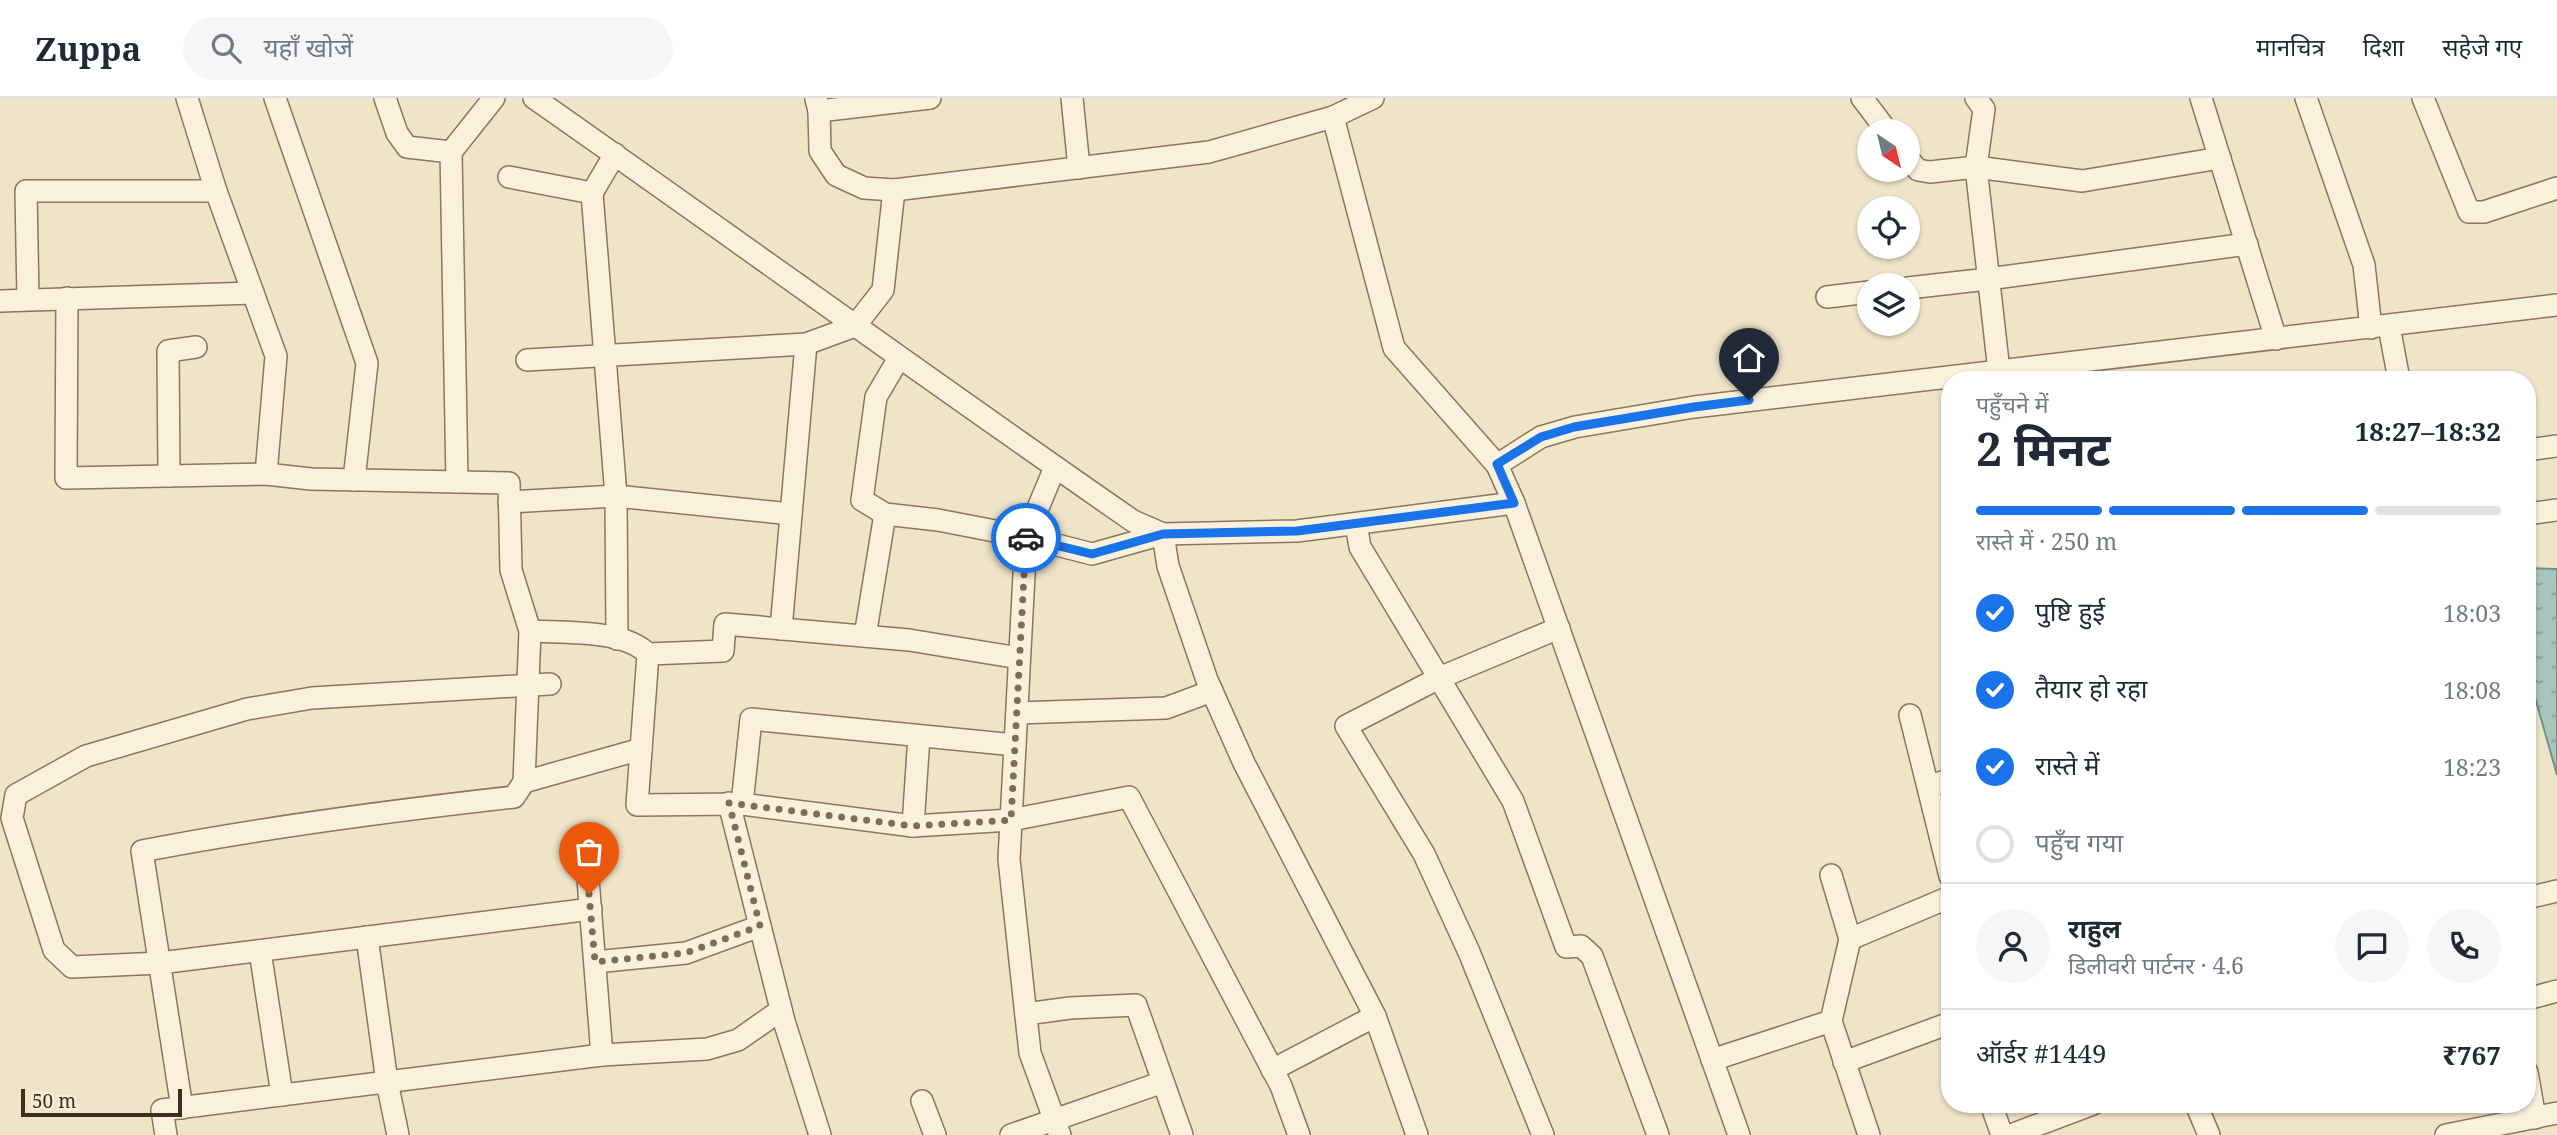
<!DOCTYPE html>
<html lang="hi">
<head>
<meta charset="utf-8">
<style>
	:root { --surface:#fff; --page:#f6f6f7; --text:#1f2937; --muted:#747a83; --line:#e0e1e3; --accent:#1a73e8 }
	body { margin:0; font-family:"Noto Serif","Noto Sans Devanagari",serif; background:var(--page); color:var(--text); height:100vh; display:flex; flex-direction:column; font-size:26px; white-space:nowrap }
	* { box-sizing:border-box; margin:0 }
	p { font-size:23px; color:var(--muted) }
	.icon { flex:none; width:38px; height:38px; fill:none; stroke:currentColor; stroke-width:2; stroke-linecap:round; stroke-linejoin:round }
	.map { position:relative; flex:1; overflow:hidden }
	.panel { position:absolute; left:1941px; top:273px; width:595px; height:742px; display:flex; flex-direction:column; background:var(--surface); border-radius:28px; box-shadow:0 2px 5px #0004 }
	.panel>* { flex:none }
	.needle { width:46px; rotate:145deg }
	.tools { position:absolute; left:1857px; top:21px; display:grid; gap:14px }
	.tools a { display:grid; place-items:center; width:63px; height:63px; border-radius:50%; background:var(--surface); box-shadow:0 2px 5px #0004; font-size:35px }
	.scale { position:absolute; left:21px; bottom:18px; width:161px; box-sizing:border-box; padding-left:7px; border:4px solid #3d2e20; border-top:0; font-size:19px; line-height:24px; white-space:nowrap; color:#3d2e20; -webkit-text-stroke:5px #f7eed8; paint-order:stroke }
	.pin { position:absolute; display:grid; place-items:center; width:60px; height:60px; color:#fff; margin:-72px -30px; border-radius:50% 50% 50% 0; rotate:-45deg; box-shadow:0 0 7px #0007 }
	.pin .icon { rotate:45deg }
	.courier { position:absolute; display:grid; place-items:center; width:70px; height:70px; margin:-35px; border:5px solid #1a73e8; border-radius:50%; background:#fff; color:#222; box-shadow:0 2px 9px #0007 }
	.summary em { font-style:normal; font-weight:700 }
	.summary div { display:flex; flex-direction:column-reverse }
	.summary { display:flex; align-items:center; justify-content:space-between; height:119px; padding:0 35px }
	h1 { font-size:46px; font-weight:700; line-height:52px }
	.bar { display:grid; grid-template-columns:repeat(4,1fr); gap:10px 7px; align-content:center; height:84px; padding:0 35px }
	.bar i { height:9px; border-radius:5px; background:var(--line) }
	.bar .current { background:var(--accent) }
	.bar p { grid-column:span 4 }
	.line { display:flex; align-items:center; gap:18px; padding:0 35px; border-top:2px solid var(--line) }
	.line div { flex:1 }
	.round { display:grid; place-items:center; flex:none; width:74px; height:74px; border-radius:37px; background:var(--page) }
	ol { padding:0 35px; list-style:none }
	li { display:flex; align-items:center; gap:21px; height:77px }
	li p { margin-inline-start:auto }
	li .icon { padding:7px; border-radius:50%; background:var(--accent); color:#fff; stroke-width:4 }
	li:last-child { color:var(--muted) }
	li i { width:38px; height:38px; border:4px solid var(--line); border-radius:50% }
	header { display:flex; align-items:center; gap:42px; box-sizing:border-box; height:98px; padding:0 35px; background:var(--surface); border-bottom:2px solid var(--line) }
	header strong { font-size:33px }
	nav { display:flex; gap:38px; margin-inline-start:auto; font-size:24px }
	.search { width:490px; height:63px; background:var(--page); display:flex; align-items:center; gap:18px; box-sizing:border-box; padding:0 24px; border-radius:38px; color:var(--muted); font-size:26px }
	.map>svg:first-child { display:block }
	.water { fill:url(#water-ripples); stroke:#6f938a; stroke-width:2 }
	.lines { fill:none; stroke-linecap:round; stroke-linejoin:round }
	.minor-casing { stroke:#8d765c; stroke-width:24 }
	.minor { stroke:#faf1dc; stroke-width:21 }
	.done { stroke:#7c6e5b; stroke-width:7; stroke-dasharray:0 12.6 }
	.route { stroke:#1a73e8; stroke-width:9 }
</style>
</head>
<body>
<header>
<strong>Zuppa</strong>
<div class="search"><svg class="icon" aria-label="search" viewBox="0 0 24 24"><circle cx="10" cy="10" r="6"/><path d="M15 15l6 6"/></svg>यहाँ खोजें</div>
<nav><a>मानचित्र</a><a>दिशा</a><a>सहेजे गए</a></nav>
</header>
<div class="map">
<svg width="2557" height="1037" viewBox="0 0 2557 1037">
	<defs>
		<pattern id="water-ripples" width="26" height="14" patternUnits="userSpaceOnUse" patternTransform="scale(1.75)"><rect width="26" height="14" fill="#a9c4bc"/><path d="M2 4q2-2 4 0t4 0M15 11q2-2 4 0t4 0" fill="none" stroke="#8ba098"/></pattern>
	</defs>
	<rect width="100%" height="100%" fill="#f0e4c8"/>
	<!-- water -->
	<path class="water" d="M2527 470 2557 471V677L2527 571Z"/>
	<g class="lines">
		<defs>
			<g id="minor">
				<path d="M187 0 216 93 276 258 266 376"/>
				<path d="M275 0 367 265 354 382"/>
				<path d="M385 0 397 35 407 49 451 54"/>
				<path d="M534 0C734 140 932 284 1133 423L1163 436 1297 433 1514 405"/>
				<path d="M1072 0 1079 70"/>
				<path d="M1862 0 1887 33"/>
				<path d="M1976 0 1984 11 1976 69 2000 282"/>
				<path d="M2201 0 2276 241"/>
				<path d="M2306 0 2364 167 2371 230"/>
				<path d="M2423 0 2469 114H2484L2557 90"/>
				<path d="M816 1 819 13 930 0"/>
				<path d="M819 13 820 53 836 77 864 90 894 92"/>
				<path d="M1333 19 1394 250 1497 367 1514 405 1739 1037"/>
				<path d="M1908 61 1918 72 1930 74 1976 69 2082 83 2220 60"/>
				<path d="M509 79 592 95 615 56"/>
				<path d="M592 95 616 398 617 541"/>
				<path d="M1908 190 1988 181 2247 146"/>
				<path d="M1827 199 1869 194"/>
				<path d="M67 200 66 380 266 376 311 381 509 385 511 472 530 533 524 684 514 699C389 713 265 729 142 753L182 1010"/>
				<path d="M28 201 26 93H216"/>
				<path d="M0 203 253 195"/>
				<path d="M2389 228 2399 282"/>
				<path d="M899 260 876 299 862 402 885 416 938 422 1026 439 1092 456 1163 436 1168 468 1207 582 1244 665 1375 918 1417 1037"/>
				<path d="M527 262 806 246 855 228 883 192 894 92 1209 54 1333 19 1373 0"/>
				<path d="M2527 352 2557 348"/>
				<path d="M1497 367 1541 339 1575 329 1694 309 2557 207"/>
				<path d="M1055 369 1026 439 1009 761 1030 955 1060 1037"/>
				<path d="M169 378 168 253 196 249"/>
				<path d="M457 384 451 54 494 0"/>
				<path d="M509 404 616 398 791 416"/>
				<path d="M2527 416 2557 412"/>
				<path d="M1356 426 1360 449 1513 703 1566 849 1581 848 1592 858 1658 1037"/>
				<path d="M781 531 806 246"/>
				<path d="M530 533C563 535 624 531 648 556L637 707 742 706 913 728 1011 722 1129 699 1281 988 1299 1037"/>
				<path d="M865 538 885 416"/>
				<path d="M648 556 723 553 725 526 909 542 1019 560"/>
				<path d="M550 586 312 600 247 611 86 658 16 697 12 720 54 852 72 869 160 865 591 811"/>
				<path d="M1017 615 1166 610 1212 593"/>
				<path d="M1910 617 1950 778"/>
				<path d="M524 684 641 651"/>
				<path d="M1928 688 1950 682"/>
				<path d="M729 705 784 923 820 1037"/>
				<path d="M742 706 751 621 1015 647"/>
				<path d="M913 728 919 638"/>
				<path d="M1831 777 1850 841 1831 923 1869 1037"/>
				<path d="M588 781 602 957"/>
				<path d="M2527 800 2557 793"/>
				<path d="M367 839 387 984 398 1037"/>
				<path d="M1850 841 1950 799"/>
				<path d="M260 853 282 997"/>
				<path d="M595 864 686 855 760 828"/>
				<path d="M2527 901 2557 893"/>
				<path d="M1026 916 1070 910 1136 907 1182 1037"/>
				<path d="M1712 962 1831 923"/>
				<path d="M1844 964 1950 925"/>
				<path d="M1272 972 1375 918"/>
				<path d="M2527 974 2535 1020"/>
				<path d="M922 1003 935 1037"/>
				<path d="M1991 1006 2002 1037"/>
				<path d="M2196 1006 2209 1037"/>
				<path d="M166 1037 162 1012 602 957 707 951 738 942 781 912"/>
				<path d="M1011 1037 1163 984"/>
				<path d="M1543 1037 1469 854 1424 756 1346 628 1439 580 1559 530"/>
				<path d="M2011 1037 2093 1006"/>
				<path d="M2446 1037 2557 1015"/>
			</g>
		</defs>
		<!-- minor casing -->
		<use href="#minor" class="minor-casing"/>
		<!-- minor -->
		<use href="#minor" class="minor"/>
	</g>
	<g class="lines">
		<!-- done -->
		<path class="done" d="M589 796 595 864 686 855 760 828 729 705 913 728 1011 722 1026 440"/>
		<!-- route -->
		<path class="route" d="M1026 440 1092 456 1163 436 1297 433 1514 405 1497 366 1541 339 1574 329 1694 309 1749 302"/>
	</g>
</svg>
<div class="tools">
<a><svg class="needle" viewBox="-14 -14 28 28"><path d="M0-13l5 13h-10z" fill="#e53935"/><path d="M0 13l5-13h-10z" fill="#747a83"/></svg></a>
<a><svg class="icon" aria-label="locate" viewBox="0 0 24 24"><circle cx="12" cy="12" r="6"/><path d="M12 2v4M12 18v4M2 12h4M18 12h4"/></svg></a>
<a><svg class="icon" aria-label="layers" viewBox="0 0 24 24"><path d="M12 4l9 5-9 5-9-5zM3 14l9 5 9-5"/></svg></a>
</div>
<div class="scale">50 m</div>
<div class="pin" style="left:589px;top:796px;background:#ea580c"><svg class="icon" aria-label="bag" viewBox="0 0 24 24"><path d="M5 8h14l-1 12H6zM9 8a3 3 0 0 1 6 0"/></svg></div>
<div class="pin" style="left:1749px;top:302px;background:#1f2937"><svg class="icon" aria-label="home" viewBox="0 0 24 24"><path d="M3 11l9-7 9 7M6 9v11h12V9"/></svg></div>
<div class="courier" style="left:1026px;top:440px"><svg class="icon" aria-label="car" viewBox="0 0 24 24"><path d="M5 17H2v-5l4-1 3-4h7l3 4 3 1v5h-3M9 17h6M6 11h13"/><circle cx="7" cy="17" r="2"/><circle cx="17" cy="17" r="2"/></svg></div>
<section class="panel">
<div class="summary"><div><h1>2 मिनट</h1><p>पहुँचने में</p></div><em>18:27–18:32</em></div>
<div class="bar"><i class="current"></i><i class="current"></i><i class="current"></i><i></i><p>रास्ते में · 250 m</p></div>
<ol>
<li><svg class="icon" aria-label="check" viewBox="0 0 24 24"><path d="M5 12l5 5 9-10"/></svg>पुष्टि हुई<p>18:03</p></li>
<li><svg class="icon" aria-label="check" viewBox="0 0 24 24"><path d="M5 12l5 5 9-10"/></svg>तैयार हो रहा<p>18:08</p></li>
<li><svg class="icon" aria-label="check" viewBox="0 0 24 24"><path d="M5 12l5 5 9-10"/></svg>रास्ते में<p>18:23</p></li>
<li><i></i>पहुँच गया</li>
</ol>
<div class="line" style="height:126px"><a class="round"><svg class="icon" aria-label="person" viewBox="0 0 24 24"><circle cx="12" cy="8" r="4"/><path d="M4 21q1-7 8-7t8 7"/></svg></a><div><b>राहुल</b><p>डिलीवरी पार्टनर · 4.6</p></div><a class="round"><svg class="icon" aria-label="chat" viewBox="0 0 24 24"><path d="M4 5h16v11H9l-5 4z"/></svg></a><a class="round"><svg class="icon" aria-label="phone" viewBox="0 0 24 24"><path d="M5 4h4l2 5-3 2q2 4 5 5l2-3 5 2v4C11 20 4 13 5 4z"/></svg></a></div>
<div class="line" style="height:91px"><div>ऑर्डर #1449</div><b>₹767</b></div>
</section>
</div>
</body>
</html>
